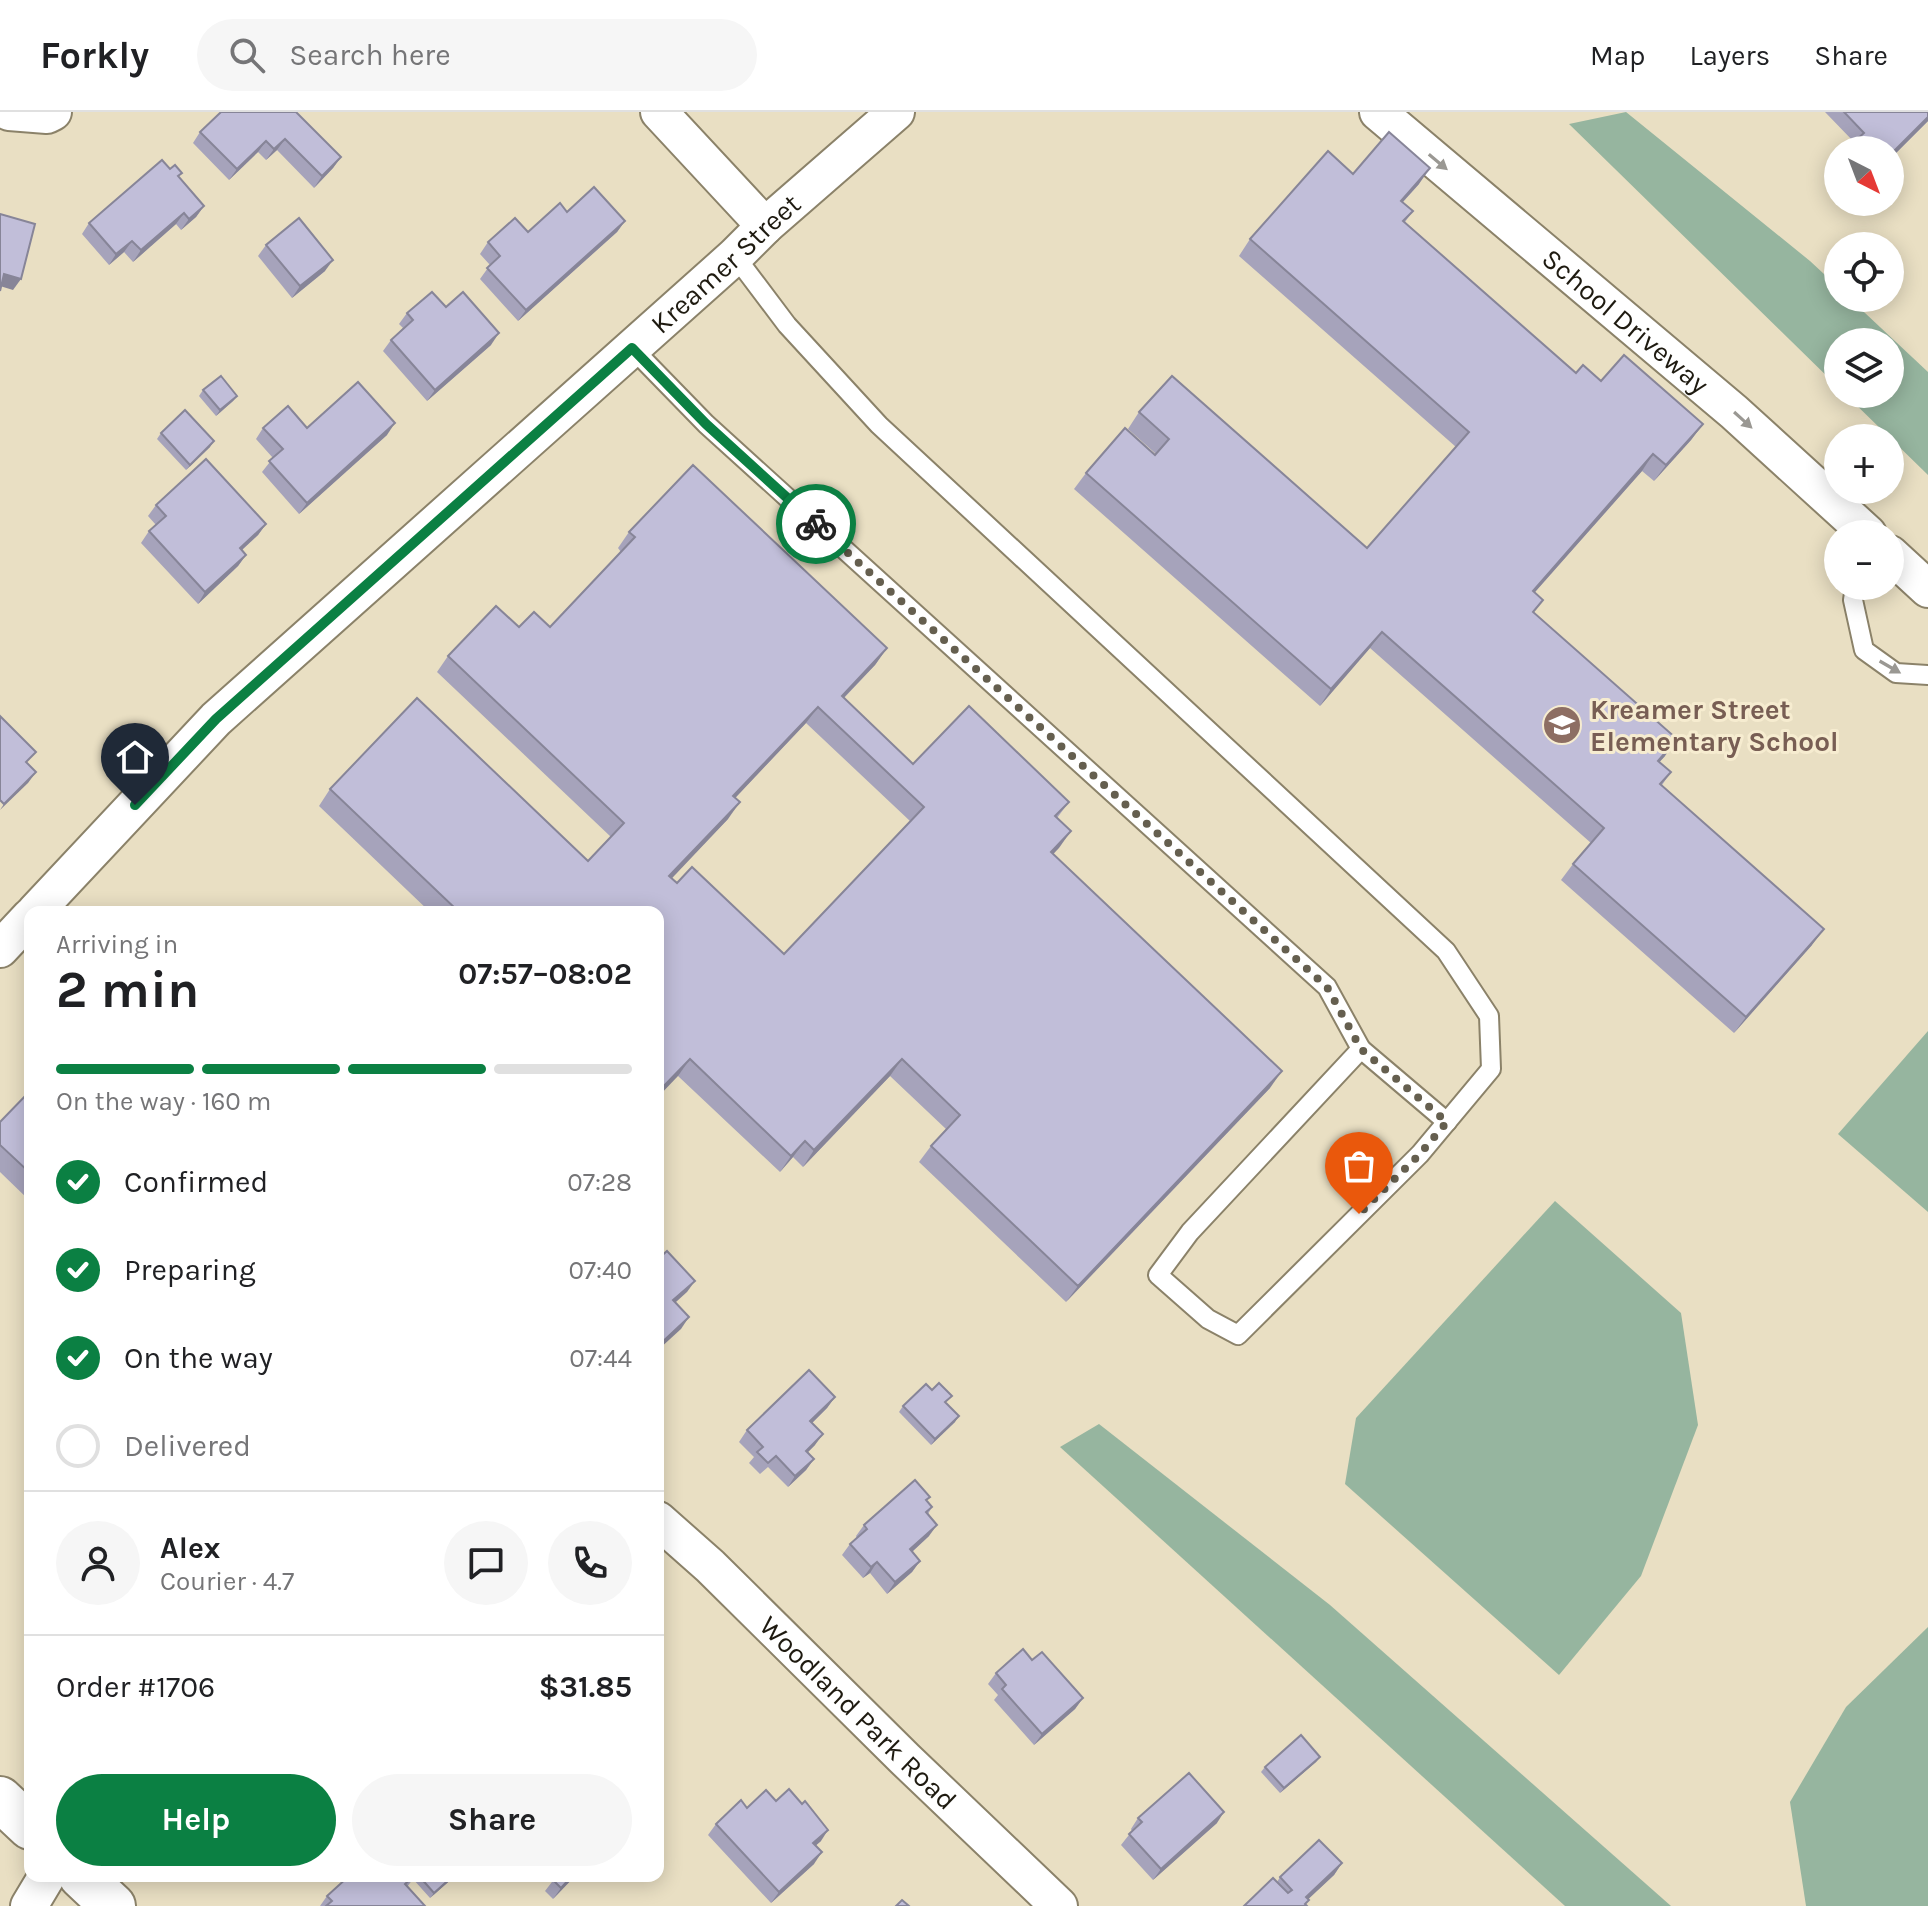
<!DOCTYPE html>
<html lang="en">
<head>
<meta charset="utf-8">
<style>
	:root { --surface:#fff; --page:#f6f6f6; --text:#202124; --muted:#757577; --line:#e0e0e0; --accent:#0b8043 }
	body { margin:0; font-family:Karla,sans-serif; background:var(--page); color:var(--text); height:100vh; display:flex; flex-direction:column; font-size:30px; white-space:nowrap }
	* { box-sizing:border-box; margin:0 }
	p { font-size:26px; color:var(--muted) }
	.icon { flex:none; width:44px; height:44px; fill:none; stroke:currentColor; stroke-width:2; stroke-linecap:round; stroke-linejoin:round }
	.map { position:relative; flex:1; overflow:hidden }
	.sheet { position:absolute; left:24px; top:794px; width:640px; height:976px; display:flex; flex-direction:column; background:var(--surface); border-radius:16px; box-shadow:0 4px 20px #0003 }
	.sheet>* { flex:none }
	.needle { width:52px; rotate:138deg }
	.controls { position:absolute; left:1824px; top:24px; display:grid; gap:16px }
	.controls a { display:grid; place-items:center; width:80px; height:80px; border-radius:50%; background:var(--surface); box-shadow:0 4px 20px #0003; font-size:40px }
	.pin { position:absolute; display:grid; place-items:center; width:68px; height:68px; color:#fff; margin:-82px -34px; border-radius:50% 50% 50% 0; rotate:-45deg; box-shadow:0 0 8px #0007 }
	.pin .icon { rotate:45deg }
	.courier { position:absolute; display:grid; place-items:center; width:80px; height:80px; margin:-40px; border:6px solid #0b8043; border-radius:50%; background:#fff; color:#222; box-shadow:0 2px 10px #0007 }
	.summary em { font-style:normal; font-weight:700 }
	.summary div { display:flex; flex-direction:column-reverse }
	.summary { display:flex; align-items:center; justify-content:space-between; height:136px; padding:0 32px }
	h1 { font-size:52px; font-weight:700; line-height:60px }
	.bar { display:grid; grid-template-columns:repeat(4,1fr); gap:12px 8px; align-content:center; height:96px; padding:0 32px }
	.bar i { height:10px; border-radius:6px; background:var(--line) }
	.bar .current { background:var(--accent) }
	.bar p { grid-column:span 4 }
	.line { display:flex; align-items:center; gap:20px; padding:0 32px; border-top:2px solid var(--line) }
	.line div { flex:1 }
	.round { display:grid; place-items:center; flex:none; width:84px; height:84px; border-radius:42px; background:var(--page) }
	ol { padding:0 32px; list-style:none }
	li { display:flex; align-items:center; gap:24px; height:88px }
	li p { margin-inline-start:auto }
	li .icon { padding:8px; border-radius:50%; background:var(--accent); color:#fff; stroke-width:4 }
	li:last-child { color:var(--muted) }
	li i { width:44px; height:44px; border:4px solid var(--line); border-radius:50% }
	.button { display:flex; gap:16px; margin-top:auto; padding:16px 32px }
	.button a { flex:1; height:92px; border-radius:48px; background:var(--accent); color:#fff; font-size:32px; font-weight:700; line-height:92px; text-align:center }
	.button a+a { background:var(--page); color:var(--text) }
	header { display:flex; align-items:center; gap:48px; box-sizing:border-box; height:112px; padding:0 40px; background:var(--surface); border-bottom:2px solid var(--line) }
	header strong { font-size:38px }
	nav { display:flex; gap:44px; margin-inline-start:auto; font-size:28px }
	.search { width:560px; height:72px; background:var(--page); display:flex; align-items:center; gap:20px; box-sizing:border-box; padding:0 28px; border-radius:44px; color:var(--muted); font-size:30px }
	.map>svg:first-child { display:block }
	.green { fill:#96b59f }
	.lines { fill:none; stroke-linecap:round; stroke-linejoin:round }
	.lane-casing { stroke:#8b8269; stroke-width:22 }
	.street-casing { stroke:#8b8269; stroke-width:40 }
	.secondary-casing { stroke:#8b8269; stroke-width:48 }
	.lane { stroke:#fff; stroke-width:18 }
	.street { stroke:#fff; stroke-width:36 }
	.secondary { stroke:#fff; stroke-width:44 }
	.wall { fill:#a6a3bb; fill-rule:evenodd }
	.shaded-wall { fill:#878598 }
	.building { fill:#c1bed9; stroke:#878598; stroke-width:2; fill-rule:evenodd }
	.oneway { fill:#9a9893 }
	.done { stroke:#655f4f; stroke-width:8; stroke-dasharray:0 14.4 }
	.route { stroke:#0b8043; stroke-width:10 }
	.labels { text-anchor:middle; stroke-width:6; stroke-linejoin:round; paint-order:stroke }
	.street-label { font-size:28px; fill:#1e1a10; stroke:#f6ecd0 }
	.education-label { font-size:28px; font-weight:bold; fill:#785e54; stroke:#f6ecd0; text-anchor:start }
</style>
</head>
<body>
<header>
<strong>Forkly</strong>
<div class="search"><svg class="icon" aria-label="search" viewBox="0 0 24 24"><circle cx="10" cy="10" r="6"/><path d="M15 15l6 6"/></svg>Search here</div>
<nav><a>Map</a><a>Layers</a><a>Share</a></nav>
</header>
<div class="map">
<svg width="1928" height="1794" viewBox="0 0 1928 1794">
	<rect width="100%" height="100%" fill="#e9dfc3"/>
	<!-- green -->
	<g class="green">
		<path d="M1626 0 1810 149 1838 175V186H1849L1928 260V363L1845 282H1890V230H1838V275L1569 12Z"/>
		<path d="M1928 919V1100L1838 1022Z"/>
		<path d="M1555 1089 1681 1201 1698 1313 1641 1464 1559 1563 1345 1372 1356 1306Z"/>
		<path d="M1099 1312 1330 1493 1671 1794H1565L1060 1335Z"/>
		<path d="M1928 1515V1794H1806L1790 1690 1846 1595Z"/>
	</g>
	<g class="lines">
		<defs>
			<g id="lane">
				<path d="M632 236 706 312 1327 875 1361 937 1190 1120 1158 1163 1208 1207 1238 1223 1420 1042 1491 957 1489 904 1446 839 879 313 787 213 735 144"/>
				<path d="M1855 474 1853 488 1864 538 1896 561 1928 563"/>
				<path d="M1361 937 1447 1010"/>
			</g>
			<g id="street">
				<path d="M9 0 47 3 53 0"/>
				<path d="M659 0 765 114"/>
				<path id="s1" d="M1378 0 1734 300 1868 422"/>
				<path d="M1890 442 1928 477"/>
				<path id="s2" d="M35 800 216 607 735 144 765 114 896 0"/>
				<path d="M0 837 30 805"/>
				<path id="s3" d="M658 1408 710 1454 905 1647 1059 1794"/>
				<path d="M29 1794 47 1764"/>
			</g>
			<g id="secondary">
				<path d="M0 1687 30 1715"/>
				<path d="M81 1764 113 1794"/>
			</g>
		</defs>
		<!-- lane casing -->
		<use href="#lane" class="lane-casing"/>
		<!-- street casing -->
		<use href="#street" class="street-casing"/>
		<!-- secondary casing -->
		<use href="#secondary" class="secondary-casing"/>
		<!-- lane -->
		<use href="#lane" class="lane"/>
		<!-- street -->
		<use href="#street" class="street"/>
		<!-- secondary -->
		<use href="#secondary" class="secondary"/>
	</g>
	<!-- wall -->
	<g class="wall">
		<path d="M221 0 341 45 333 56 314 76 277 38 266 48 258 40 229 68 193 31 200 20Z"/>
		<path d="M1825 0H1928V9L1890 47V38H1847L1854 30Z"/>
		<path d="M1353 62 1419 72 1403 90 1413 99 1405 110 1576 261 1601 269 1703 312 1691 328 1654 369 1642 359 1534 481V501L1665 644 1659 650 1671 660 1662 673 1812 833 1734 921 1561 768 1573 752 1591 731 1370 536 1320 594 1074 377 1086 361 1156 342 1128 317 1139 300 1367 436 1456 335 1239 144 1250 127Z"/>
		<path d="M179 65 204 94 196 105 181 118 176 112 133 150 124 140 109 153 82 122 89 111Z"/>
		<path d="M567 100 625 109 617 120 518 209 480 167 490 153 480 142 488 130 528 120Z"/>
		<path d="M266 133 325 159 292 186 258 144Z"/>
		<path d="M446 195 491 233 427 289 383 239 391 228 403 216 399 212 407 201Z"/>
		<path d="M203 278 237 284 233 289 216 304 199 284Z"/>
		<path d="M263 316 387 323 299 402 262 360 273 346 256 327Z"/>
		<path d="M161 321 210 335 186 358 157 327Z"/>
		<path d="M156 393 266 412 258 423 242 438 246 443 238 454 198 492 141 431 149 419 156 413 148 404Z"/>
		<path d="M629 420 887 536 875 553 844 586 913 652 1069 690 1057 706 1071 719 1053 742 1270 976 1066 1190 919 1050 931 1034 946 1017 890 964 803 1055 793 1045 780 1060 678 964 658 800H430L319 694 330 677 588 749 611 725 437 560 448 544 519 515H550L621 440 618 436ZM806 611 910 709 784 842 671 766 728 707 735 686Z"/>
		<path d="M30 979V1089L0 1060V1010Z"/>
		<path d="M835 1285 827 1296 812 1311 815 1333 808 1340 814 1347 806 1358 788 1375 768 1355 760 1362 749 1351 754 1345 739 1330 747 1318Z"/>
		<path d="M946 1291 955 1310 931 1333 899 1300 903 1294Z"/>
		<path d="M927 1389 932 1395 928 1402 929 1424 912 1440 920 1449 912 1460 887 1482 870 1461 863 1466 842 1443 850 1432 857 1426 856 1424 864 1413Z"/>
		<path d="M1032 1548 1083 1586 1075 1597 1034 1633 994 1588 998 1583 988 1572 996 1561Z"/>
		<path d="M1320 1645 1316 1650 1280 1681 1261 1660 1265 1655Z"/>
		<path d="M776 1689 821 1729 816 1733 814 1752 771 1791 708 1723 716 1712 747 1696Z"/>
		<path d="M1138 1706 1217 1711 1153 1768 1121 1733 1132 1719 1131 1717Z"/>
		<path d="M1342 1751 1334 1763 1308 1787 1244 1794 1277 1770 1280 1765Z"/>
		<path d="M349 1764H455L430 1786 413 1767 407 1775 425 1794H320L327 1784Z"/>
		<path d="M553 1764H575L553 1787 545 1779 555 1766Z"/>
	</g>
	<!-- shaded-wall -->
	<g class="shaded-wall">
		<path d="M1928 5V9L1890 47V43Z"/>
		<path d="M285 27 277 38 266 48 274 37Z"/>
		<path d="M266 29 258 40 229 68 237 57Z"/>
		<path d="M341 45 333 56 314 76 322 64Z"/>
		<path d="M1430 56 1419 72 1389 105 1401 89Z"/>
		<path d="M204 94 196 105 181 118 189 107Z"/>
		<path d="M184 101 176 112 133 150 141 138Z"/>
		<path d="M625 109 617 120 518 209 526 198Z"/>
		<path d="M132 129 124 140 109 153 116 142Z"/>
		<path d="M333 148 325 159 292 186 300 174Z"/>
		<path d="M4 162 21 167 13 178 0 174Z"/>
		<path d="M499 221 491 233 427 289 435 278Z"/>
		<path d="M237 284 233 289 216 304 220 298Z"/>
		<path d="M395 311 387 323 299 402 307 391Z"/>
		<path d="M1703 312 1691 328 1654 369 1666 353Z"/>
		<path d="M214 329 210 335 186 358 190 353Z"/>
		<path d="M1653 342 1642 359 1521 496 1533 479Z"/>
		<path d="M266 412 258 423 232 447 240 436Z"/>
		<path d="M246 443 238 454 198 492 205 480Z"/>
		<path d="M1382 520 1370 536 1320 594 1331 577Z"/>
		<path d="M887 536 875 553 830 600 842 584Z"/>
		<path d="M818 595 806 611 721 701 733 684Z"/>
		<path d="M1677 627 1665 644 1646 665 1658 649Z"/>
		<path d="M36 660 28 671 0 698 4 692Z"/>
		<path d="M740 690 728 707 658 781 669 764Z"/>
		<path d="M1071 719 1059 736 1040 756 1051 740Z"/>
		<path d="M1824 817 1812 833 1734 921 1746 905Z"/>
		<path d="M690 947 678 964 658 985V980Z"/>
		<path d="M902 947 890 964 803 1055 814 1038Z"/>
		<path d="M1282 959 1270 976 1066 1190 1078 1174Z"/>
		<path d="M805 1029 793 1045 780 1060 791 1044Z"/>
		<path d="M695 1169 687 1180 666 1199 673 1188Z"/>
		<path d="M689 1205 681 1217 658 1238V1234Z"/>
		<path d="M835 1285 827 1296 803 1320 810 1309Z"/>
		<path d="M959 1304 955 1310 931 1333 935 1327Z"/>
		<path d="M823 1322 815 1333 798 1350 806 1339Z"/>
		<path d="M814 1347 806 1358 788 1375 795 1364Z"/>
		<path d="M937 1413 929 1424 902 1449 910 1437Z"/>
		<path d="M920 1449 912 1460 887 1482 895 1470Z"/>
		<path d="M877 1450 870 1461 863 1466 871 1455Z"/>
		<path d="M1083 1586 1075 1597 1034 1633 1042 1622Z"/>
		<path d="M1320 1645 1316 1650 1280 1681 1284 1676Z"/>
		<path d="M1224 1700 1217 1711 1153 1768 1161 1757Z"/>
		<path d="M828 1718 821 1729 806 1742 813 1731Z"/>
		<path d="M822 1740 814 1752 771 1791 779 1780Z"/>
		<path d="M1342 1751 1334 1763 1301 1794 1306 1785Z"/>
		<path d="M453 1764H455L430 1786 434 1781Z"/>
		<path d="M572 1764H575L553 1787 561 1776Z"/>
	</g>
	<!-- building -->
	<g class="building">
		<path d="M221 0H296L341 45 322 64 285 27 274 37 266 29 237 57 200 20Z"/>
		<path d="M1844 0H1928V5L1890 43V38H1851L1848 35 1864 21Z"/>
		<path d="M1389 20 1430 56 1401 89 1413 99 1403 109 1576 261 1583 253 1601 269 1624 243 1703 312 1666 353 1653 342 1533 479 1543 488 1533 500 1677 627 1658 649 1671 660 1660 672 1824 817 1746 905 1573 752 1604 716 1382 520 1331 577 1086 361 1125 316 1155 343 1169 327 1139 300 1172 264 1367 436 1469 320 1250 127 1328 39 1353 62Z"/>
		<path d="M162 48 170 57 175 53 182 61 178 64 204 94 189 107 184 101 141 138 132 129 116 142 89 111Z"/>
		<path d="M594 75 625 109 526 198 487 156 500 144 488 130 515 106 528 120 560 91 567 100Z"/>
		<path d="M0 102 35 112 21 167 4 162 0 179Z"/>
		<path d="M299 106 333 148 300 174 266 133Z"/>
		<path d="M432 180 446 195 463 180 499 221 435 278 391 228 413 208 407 201Z"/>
		<path d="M221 264 237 284 220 298 203 278Z"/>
		<path d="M358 270 395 311 307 391 269 349 283 337 263 316 288 294 307 316Z"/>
		<path d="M185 298 214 329 190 353 161 321Z"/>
		<path d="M206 347 266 412 240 436 246 443 205 480 149 419 166 404 156 393Z"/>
		<path d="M693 353 887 536 842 584 913 652 969 594 1069 690 1055 704 1071 719 1051 740 1282 959 1078 1174 931 1034 960 1003 902 947 814 1038 805 1029 791 1044 690 947 658 980V800H459L330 677 417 586 588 749 624 711 448 544 496 494 519 515 534 500 550 515 635 425 629 420ZM818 595 924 695 784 842 692 755 677 771 669 764 740 690 733 684Z"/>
		<path d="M0 604 36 640 26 650 36 660 4 692 0 688Z"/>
		<path d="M30 979V1061L0 1033V1010Z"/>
		<path d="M667 1139 695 1169 673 1188 689 1205 658 1234V1147Z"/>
		<path d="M809 1258 835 1285 810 1309 823 1322 806 1339 814 1347 795 1364 776 1344 768 1351 757 1340 763 1335 747 1318Z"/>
		<path d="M939 1271 952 1284 945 1290 959 1304 935 1327 903 1294 926 1272 932 1278Z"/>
		<path d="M915 1368 930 1385 926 1388 932 1395 926 1400 937 1413 910 1437 920 1449 895 1470 877 1450 871 1455 850 1432 867 1417 864 1413Z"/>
		<path d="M1023 1537 1032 1548 1042 1540 1083 1586 1042 1622 1002 1577 1006 1573 996 1561Z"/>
		<path d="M1301 1623 1320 1645 1284 1676 1265 1655Z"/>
		<path d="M1189 1661 1224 1700 1161 1757 1129 1722 1142 1710 1138 1706Z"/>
		<path d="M789 1677 802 1692 805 1689 828 1718 813 1731 822 1740 779 1780 716 1712 741 1688 747 1696 766 1678 776 1689Z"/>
		<path d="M1319 1728 1342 1751 1306 1785 1309 1788 1305 1792 1307 1794H1244L1273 1766 1288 1781 1292 1778 1280 1765Z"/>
		<path d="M349 1764H414L405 1772 425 1794H326L332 1789 327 1784Z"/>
		<path d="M419 1764H453L434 1781Z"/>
		<path d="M556 1764H572L561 1776 553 1768Z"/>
		<path d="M902 1788 909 1794H896Z"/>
	</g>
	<!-- one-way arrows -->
	<defs><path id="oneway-solid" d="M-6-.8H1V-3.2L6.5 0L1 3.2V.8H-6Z" transform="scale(2)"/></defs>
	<g class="oneway">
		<use href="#oneway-solid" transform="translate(1438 50) rotate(40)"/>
		<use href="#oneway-solid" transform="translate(1743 308) rotate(42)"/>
		<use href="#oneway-solid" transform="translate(1890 555) rotate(30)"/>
	</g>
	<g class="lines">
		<!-- done -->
		<path class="done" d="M816 412 1327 875 1361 937 1447 1010 1420 1042 1359 1102"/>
		<!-- route -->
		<path class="route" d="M135 693 216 607 632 236 706 312 816 412"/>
	</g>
	<!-- icons -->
	<defs>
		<symbol id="school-disc" viewBox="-11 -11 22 22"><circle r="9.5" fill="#8d6e63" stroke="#f6ecd0"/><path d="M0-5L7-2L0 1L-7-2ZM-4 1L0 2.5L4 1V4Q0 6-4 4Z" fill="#fff"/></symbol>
	</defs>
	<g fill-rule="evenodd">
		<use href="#school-disc" x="1540" y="591" width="44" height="44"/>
	</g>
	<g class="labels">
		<!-- street labels -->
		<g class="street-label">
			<text dy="10" stroke="none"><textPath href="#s2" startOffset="948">Kreamer Street</textPath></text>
			<text dy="10" stroke="none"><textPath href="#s1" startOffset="324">School Driveway</textPath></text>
			<text dy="10" stroke="none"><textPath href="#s3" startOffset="278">Woodland Park Road</textPath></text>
		</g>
		<!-- education labels -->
		<g class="education-label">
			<text x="1590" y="607">Kreamer Street<tspan x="1590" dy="32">Elementary School</tspan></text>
		</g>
	</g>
</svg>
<div class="controls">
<a><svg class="needle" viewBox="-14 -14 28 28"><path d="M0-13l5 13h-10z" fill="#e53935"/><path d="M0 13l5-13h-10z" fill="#757577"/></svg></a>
<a><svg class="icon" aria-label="locate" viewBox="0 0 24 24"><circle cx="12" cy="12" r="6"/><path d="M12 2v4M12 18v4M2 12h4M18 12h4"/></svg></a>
<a><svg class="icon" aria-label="layers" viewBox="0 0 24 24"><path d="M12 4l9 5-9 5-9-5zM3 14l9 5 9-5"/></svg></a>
<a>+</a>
<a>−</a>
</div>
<div class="pin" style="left:1359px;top:1102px;background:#ea580c"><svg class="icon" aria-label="bag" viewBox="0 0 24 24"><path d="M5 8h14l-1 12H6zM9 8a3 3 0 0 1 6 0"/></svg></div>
<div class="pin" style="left:135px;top:693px;background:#1f2937"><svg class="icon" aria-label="home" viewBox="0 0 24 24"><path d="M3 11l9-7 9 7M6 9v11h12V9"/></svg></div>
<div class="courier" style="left:816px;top:412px"><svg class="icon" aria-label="bike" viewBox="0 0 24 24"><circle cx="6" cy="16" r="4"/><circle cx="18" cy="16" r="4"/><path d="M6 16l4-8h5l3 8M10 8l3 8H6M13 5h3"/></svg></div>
<section class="sheet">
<div class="summary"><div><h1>2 min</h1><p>Arriving in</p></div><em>07:57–08:02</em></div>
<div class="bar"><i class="current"></i><i class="current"></i><i class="current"></i><i></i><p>On the way · 160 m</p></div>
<ol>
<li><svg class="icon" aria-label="check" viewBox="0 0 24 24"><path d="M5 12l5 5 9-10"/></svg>Confirmed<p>07:28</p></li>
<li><svg class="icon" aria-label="check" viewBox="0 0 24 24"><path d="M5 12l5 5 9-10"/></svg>Preparing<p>07:40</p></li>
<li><svg class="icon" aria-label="check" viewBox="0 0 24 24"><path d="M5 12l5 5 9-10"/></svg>On the way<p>07:44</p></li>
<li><i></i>Delivered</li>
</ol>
<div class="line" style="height:144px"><a class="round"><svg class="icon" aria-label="person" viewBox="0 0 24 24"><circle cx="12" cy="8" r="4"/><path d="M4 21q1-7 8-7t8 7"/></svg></a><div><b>Alex</b><p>Courier · 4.7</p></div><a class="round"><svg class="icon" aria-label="chat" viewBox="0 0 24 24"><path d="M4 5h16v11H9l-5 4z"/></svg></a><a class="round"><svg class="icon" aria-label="phone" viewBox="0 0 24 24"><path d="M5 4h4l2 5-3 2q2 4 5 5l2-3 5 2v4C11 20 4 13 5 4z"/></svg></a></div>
<div class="line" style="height:104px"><div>Order #1706</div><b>$31.85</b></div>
<div class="button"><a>Help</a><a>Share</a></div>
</section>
</div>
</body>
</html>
